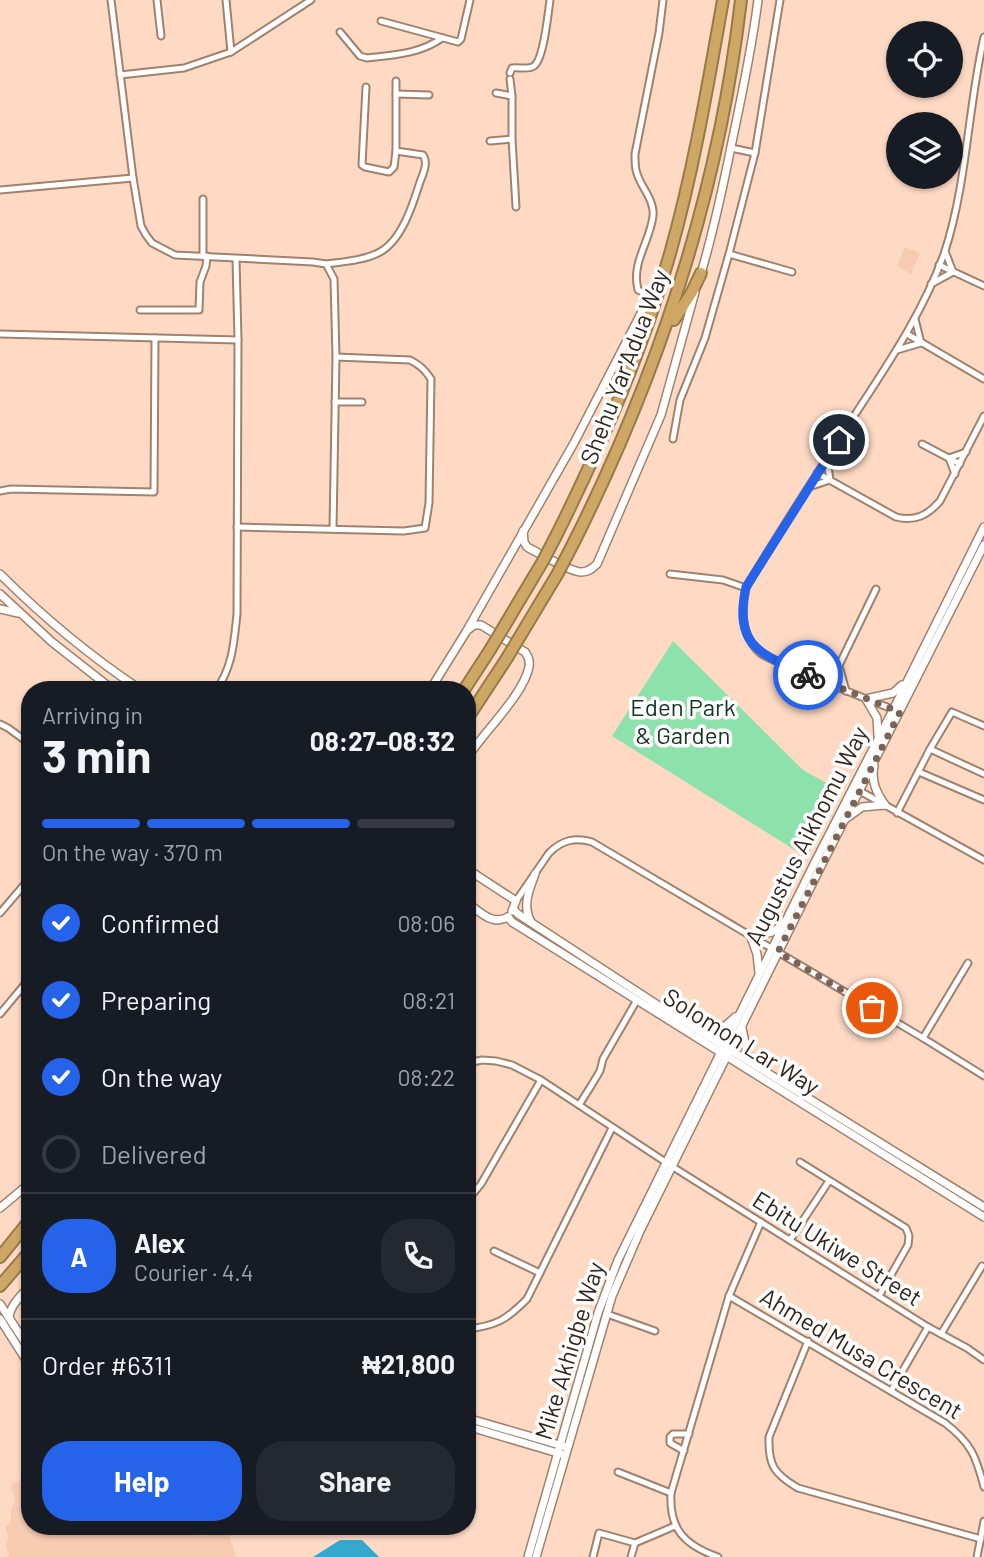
<!DOCTYPE html>
<html lang="en">
<head>
<meta charset="utf-8">
<style>
	:root { --surface:#171b24; --page:#242831; --text:#f1f3f6; --muted:#9ea1a6; --line:#363941; --accent:#2563eb }
	body { margin:0; font-family:Barlow,sans-serif; background:var(--page); color:var(--text); height:100vh; display:flex; flex-direction:column; font-size:26px; white-space:nowrap }
	* { box-sizing:border-box; margin:0 }
	p { font-size:23px; color:var(--muted) }
	.icon { flex:none; width:38px; height:38px; fill:none; stroke:currentColor; stroke-width:2; stroke-linecap:round; stroke-linejoin:round }
	.map { position:relative; flex:1; overflow:hidden }
	.sheet { position:absolute; left:21px; top:681px; width:455px; height:854px; display:flex; flex-direction:column; background:var(--surface); border-radius:28px; box-shadow:0 2px 5px #0004 }
	.sheet>* { flex:none }
	.controls { position:absolute; left:886px; top:21px; display:grid; gap:14px }
	.controls a { display:grid; place-items:center; width:77px; height:77px; border-radius:50%; background:var(--surface); box-shadow:0 2px 5px #0004; font-size:35px }
	.pin { position:absolute; display:grid; place-items:center; width:60px; height:60px; color:#fff; margin:-30px; border:4px solid #fff; border-radius:50%; box-shadow:0 2px 7px #0007 }
	.courier { position:absolute; display:grid; place-items:center; width:70px; height:70px; margin:-35px; border:5px solid #2563eb; border-radius:50%; background:#fff; color:#222; box-shadow:0 2px 9px #0007 }
	.overview em { font-style:normal; font-weight:700 }
	.overview div { display:flex; flex-direction:column-reverse }
	.overview { display:flex; align-items:center; justify-content:space-between; height:119px; padding:0 21px }
	h1 { font-size:46px; font-weight:700; line-height:52px }
	.bar { display:grid; grid-template-columns:repeat(4,1fr); gap:10px 7px; align-content:center; height:84px; padding:0 21px }
	.bar i { height:9px; border-radius:5px; background:var(--line) }
	.bar .current { background:var(--accent) }
	.bar p { grid-column:span 4 }
	.line { display:flex; align-items:center; gap:18px; padding:0 21px; border-top:2px solid var(--line) }
	.line div { flex:1 }
	.round { display:grid; place-items:center; flex:none; width:74px; height:74px; border-radius:28px; background:var(--page) }
	ol { padding:0 21px; list-style:none }
	li { display:flex; align-items:center; gap:21px; height:77px }
	li p { margin-inline-start:auto }
	li .icon { padding:7px; border-radius:50%; background:var(--accent); color:#fff; stroke-width:4 }
	li:last-child { color:var(--muted) }
	li i { width:38px; height:38px; border:4px solid var(--line); border-radius:50% }
	.cta { display:flex; gap:14px; margin-top:auto; padding:14px 21px }
	.cta a { flex:1; height:80px; border-radius:28px; background:var(--accent); color:#fff; font-size:28px; font-weight:700; line-height:80px; text-align:center }
	.cta a+a { background:var(--page); color:var(--text) }
	.map>svg:first-child { display:block }
	.built { fill:#f6cbb2 }
	.green { fill:#8de1ab }
	.water { fill:#35a9cc }
	.lines { fill:none; stroke-linecap:round; stroke-linejoin:round }
	.minor-casing { stroke:#a1816d; stroke-width:9 }
	.tertiary-casing { stroke:#a1816d; stroke-width:10 }
	.motorway-casing { stroke:#977a4a; stroke-width:14 }
	.minor { stroke:#fff; stroke-width:5 }
	.tertiary { stroke:#fff; stroke-width:7 }
	.motorway { stroke:#cda763; stroke-width:10 }
	.motorway-bridge-casing { stroke:#977a4a; stroke-width:14; stroke-linecap:butt }
	.motorway-bridge { stroke:#cda763; stroke-width:10 }
	.done { stroke:#7a6457; stroke-width:7; stroke-dasharray:0 12.6 }
	.route { stroke:#2563eb; stroke-width:9 }
	.labels { text-anchor:middle; stroke-width:7; stroke-linejoin:round; paint-order:stroke }
	.street-label { font-size:24px; fill:#33251d; stroke:#fff }
	.park-label { font-size:24px; fill:#10341f; stroke:#fff }
</style>
</head>
<body>
<div class="map">
<svg width="984" height="1557" viewBox="0 0 984 1557">
	<rect width="100%" height="100%" fill="#fedac4"/>
	<!-- built -->
	<g class="built">
		<path d="M905 247 920 253 911 274 897 266Z"/>
		<path d="M30 1474V1526H142L162 1532 204 1536 228 1530 236 1557H9L6 1544 9 1536 6 1531V1526H8L11 1521V1510L15 1501 11 1485Z"/>
	</g>
	<!-- green -->
	<path class="green" d="M673 641 803 770 841 791 806 857 612 736Z"/>
	<!-- water -->
	<path class="water" d="M340 1540H362L379 1557H313Z"/>
	<g class="lines">
		<defs>
			<g id="minor">
				<path d="M111 0 133 178 141 226 146 235 152 243 175 255 313 262 326 264 334 279 336 357 333 529"/>
				<path d="M157 0 161 36"/>
				<path d="M226 0 231 52"/>
				<path d="M381 21 458 42 461 39 470 0"/>
				<path d="M340 32 360 56 367 58C393 55 420 54 442 38"/>
				<path d="M510 73 512 68C519 67 529 70 534 66 544 59 548 13 550 0"/>
				<path d="M120 75 184 68 231 52 311 0"/>
				<path d="M366 87 362 165 365 167 389 172 394 167 396 151"/>
				<path d="M496 93 512 96"/>
				<path d="M396 94 429 95"/>
				<path d="M512 139 516 207"/>
				<path d="M490 141 512 139V96L510 79"/>
				<path d="M731 148 755 153"/>
				<path d="M0 190 133 178"/>
				<path d="M729 254 792 272"/>
				<path d="M203 256V199"/>
				<path d="M326 264C342 262 366 260 380 252 402 240 413 204 420 182 422 176 427 167 425 160 425 158 424 157 423 155L396 151V81"/>
				<path d="M939 265 984 286"/>
				<path d="M931 284 953 272 945 251"/>
				<path d="M650 296 638 290C631 262 650 242 653 216 655 199 639 186 636 170 635 165 635 159 635 154L659 33 663 0"/>
				<path d="M140 310H199L200 282 206 266 207 256"/>
				<path d="M0 334 238 340"/>
				<path d="M907 334 984 379"/>
				<path d="M897 350 921 343 915 319"/>
				<path d="M335 402H362"/>
				<path d="M673 439 680 400 705 338 729 254 755 153 780 0"/>
				<path d="M922 444 960 464"/>
				<path d="M817 473 896 517C915 522 928 515 940 501L984 416"/>
				<path d="M955 474 949 458 966 452"/>
				<path d="M809 487 830 480 827 459"/>
				<path d="M0 491 11 489 154 492 155 338"/>
				<path d="M237 527 404 531 425 528 429 503 431 379C425 370 420 365 410 360L336 357"/>
				<path d="M670 574 723 580 746 588"/>
				<path d="M814 678 839 666 846 691"/>
				<path d="M830 684 876 589"/>
				<path d="M216 690C233 667 234 641 237 614L238 340 236 259"/>
				<path d="M895 710C861 697 828 684 795 669 784 664 770 660 760 653 741 636 741 611 746 588 781 528 819 471 856 413 890 361 925 309 945 251 967 183 968 107 984 37"/>
				<path d="M0 724 8 728 30 744"/>
				<path d="M930 749 984 774"/>
				<path d="M919 772 984 800"/>
				<path d="M858 790 984 860"/>
				<path d="M897 813 930 749 952 712 984 726"/>
				<path d="M516 901 549 853C562 840 575 837 592 842L923 1038 984 1076"/>
				<path d="M0 913 30 878"/>
				<path d="M0 1014 30 978"/>
				<path d="M923 1038 968 963"/>
				<path d="M467 1063 482 1060 496 1061 512 1065 541 1080 673 1167 928 1327 967 1348 984 1360"/>
				<path d="M579 1105 591 1086 600 1071 603 1059 637 1000"/>
				<path d="M800 1162 906 1228 909 1236 908 1245 879 1296"/>
				<path d="M467 1201 481 1184 541 1080"/>
				<path d="M790 1240 829 1181"/>
				<path d="M494 1251 540 1273"/>
				<path d="M729 1296 945 1423C971 1443 976 1456 984 1487"/>
				<path d="M607 1314 655 1331"/>
				<path d="M467 1329C497 1326 507 1319 527 1299L612 1128"/>
				<path d="M941 1334 982 1266"/>
				<path d="M808 1341 769 1437C768 1465 774 1474 798 1488L981 1539"/>
				<path d="M891 1391 928 1327"/>
				<path d="M684 1451 670 1443V1437L673 1434H689"/>
				<path d="M618 1472 671 1493"/>
				<path d="M593 1557 599 1533 635 1543 675 1526"/>
				<path d="M631 1557 635 1543"/>
				<path d="M718 1557C684 1545 669 1529 671 1493L729 1296 761 1222"/>
				<path d="M977 1557 984 1521"/>
			</g>
			<g id="tertiary">
				<path d="M700 277C713 233 723 187 732 142 742 95 752 48 758 0"/>
				<path d="M523 531 524 542 527 547C539 553 570 572 581 572 588 572 592 569 597 564L661 415 695 292"/>
				<path d="M0 574C43 617 90 656 141 690"/>
				<path d="M0 594 52 642 113 690"/>
				<path d="M0 609 18 613"/>
				<path d="M430 690 466 632 574 443 650 296"/>
				<path d="M878 735 877 718 866 699 893 693 902 685"/>
				<path d="M467 758C483 733 524 694 529 667 530 661 529 657 525 652L481 625H474L469 629"/>
				<path d="M874 766C871 781 876 792 885 805"/>
				<path d="M847 818 862 807 885 805"/>
				<path d="M467 869 516 901 512 911"/>
				<path d="M467 903C481 912 492 926 508 917"/>
				<path d="M513 909 518 914 659 1006 984 1207"/>
				<path d="M508 917 512 922 984 1217"/>
				<path d="M531 922C522 906 529 890 535 874"/>
				<path d="M759 973 757 954 751 937 772 932 782 926"/>
				<path d="M742 1028 747 1053 753 1063"/>
				<path d="M707 1035C718 1031 727 1026 735 1017"/>
				<path d="M0 1208 30 1183"/>
				<path d="M0 1304 30 1350"/>
				<path d="M9 1318C10 1305 21 1296 30 1286"/>
				<path d="M0 1319 30 1366"/>
				<path d="M467 1418 563 1446"/>
				<path d="M467 1426 561 1454"/>
				<path d="M528 1557 598 1313 618 1260 814 864 893 710 984 527"/>
				<path d="M536 1557 612 1296 640 1231 820 868 984 545"/>
			</g>
			<g id="motorway">
				<path d="M674 320 692 292 701 273"/>
				<path d="M558 532C603 441 644 348 671 250 694 168 708 84 723 0"/>
				<path d="M575 540C660 370 719 189 741 0"/>
				<path d="M464 690 490 650"/>
				<path d="M467 719 507 658"/>
				<path d="M0 1257 30 1220"/>
				<path d="M0 1286 30 1251"/>
			</g>
		</defs>
		<!-- minor casing -->
		<use href="#minor" class="minor-casing"/>
		<!-- tertiary casing -->
		<use href="#tertiary" class="tertiary-casing"/>
		<!-- motorway casing -->
		<use href="#motorway" class="motorway-casing"/>
		<!-- minor -->
		<use href="#minor" class="minor"/>
		<!-- tertiary -->
		<use href="#tertiary" class="tertiary"/>
		<!-- motorway -->
		<use href="#motorway" class="motorway"/>
		<defs>
			<g id="motorway-bridge">
				<path d="M490 650 543 561 558 532"/>
				<path d="M507 658 558 573 575 540"/>
			</g>
		</defs>
		<!-- motorway-bridge casing -->
		<use href="#motorway-bridge" class="motorway-bridge-casing"/>
		<!-- motorway-bridge -->
		<use href="#motorway-bridge" class="motorway-bridge"/>
	</g>
	<g class="lines">
		<!-- done -->
		<path class="done" d="M808 675 900 712 778 952 872 1008"/>
		<!-- route -->
		<path class="route" d="M808 675C761 654 733 647 746 587L839 440"/>
	</g>
	<g class="labels">
		<!-- street labels -->
		<g class="street-label">
			<text transform="translate(625 367) rotate(-69)" y="8">Shehu Yar'Adua Way</text>
			<text transform="translate(807 836) rotate(-63)" y="8">Augustus Aikhomu Way</text>
			<text transform="translate(741 1042) rotate(32)" y="8">Solomon Lar Way</text>
			<text transform="translate(837 1249) rotate(32)" y="8">Ebitu Ukiwe Street</text>
			<text transform="translate(570 1351) rotate(-73)" y="8">Mike Akhigbe Way</text>
			<text transform="translate(861 1354) rotate(31)" y="8">Ahmed Musa Crescent</text>
		</g>
		<!-- park labels -->
		<g class="park-label">
			<text x="683" y="716">Eden Park<tspan x="683" dy="28">&amp; Garden</tspan></text>
		</g>
	</g>
</svg>
<div class="controls">
<a><svg class="icon" aria-label="locate" viewBox="0 0 24 24"><circle cx="12" cy="12" r="6"/><path d="M12 2v4M12 18v4M2 12h4M18 12h4"/></svg></a>
<a><svg class="icon" aria-label="layers" viewBox="0 0 24 24"><path d="M12 4l9 5-9 5-9-5zM3 14l9 5 9-5"/></svg></a>
</div>
<div class="pin" style="left:872px;top:1008px;background:#ea580c"><svg class="icon" aria-label="bag" viewBox="0 0 24 24"><path d="M5 8h14l-1 12H6zM9 8a3 3 0 0 1 6 0"/></svg></div>
<div class="pin" style="left:839px;top:440px;background:#1f2937"><svg class="icon" aria-label="home" viewBox="0 0 24 24"><path d="M3 11l9-7 9 7M6 9v11h12V9"/></svg></div>
<div class="courier" style="left:808px;top:675px"><svg class="icon" aria-label="bike" viewBox="0 0 24 24"><circle cx="6" cy="16" r="4"/><circle cx="18" cy="16" r="4"/><path d="M6 16l4-8h5l3 8M10 8l3 8H6M13 5h3"/></svg></div>
<section class="sheet">
<div class="overview"><div><h1>3 min</h1><p>Arriving in</p></div><em>08:27–08:32</em></div>
<div class="bar"><i class="current"></i><i class="current"></i><i class="current"></i><i></i><p>On the way · 370 m</p></div>
<ol>
<li><svg class="icon" aria-label="check" viewBox="0 0 24 24"><path d="M5 12l5 5 9-10"/></svg>Confirmed<p>08:06</p></li>
<li><svg class="icon" aria-label="check" viewBox="0 0 24 24"><path d="M5 12l5 5 9-10"/></svg>Preparing<p>08:21</p></li>
<li><svg class="icon" aria-label="check" viewBox="0 0 24 24"><path d="M5 12l5 5 9-10"/></svg>On the way<p>08:22</p></li>
<li><i></i>Delivered</li>
</ol>
<div class="line" style="height:126px"><b class="round" style="background:var(--accent);color:#fff">A</b><div><b>Alex</b><p>Courier · 4.4</p></div><a class="round"><svg class="icon" aria-label="phone" viewBox="0 0 24 24"><path d="M5 4h4l2 5-3 2q2 4 5 5l2-3 5 2v4C11 20 4 13 5 4z"/></svg></a></div>
<div class="line" style="height:91px"><div>Order #6311</div><b>₦21,800</b></div>
<div class="cta"><a>Help</a><a>Share</a></div>
</section>
</div>
</body>
</html>
